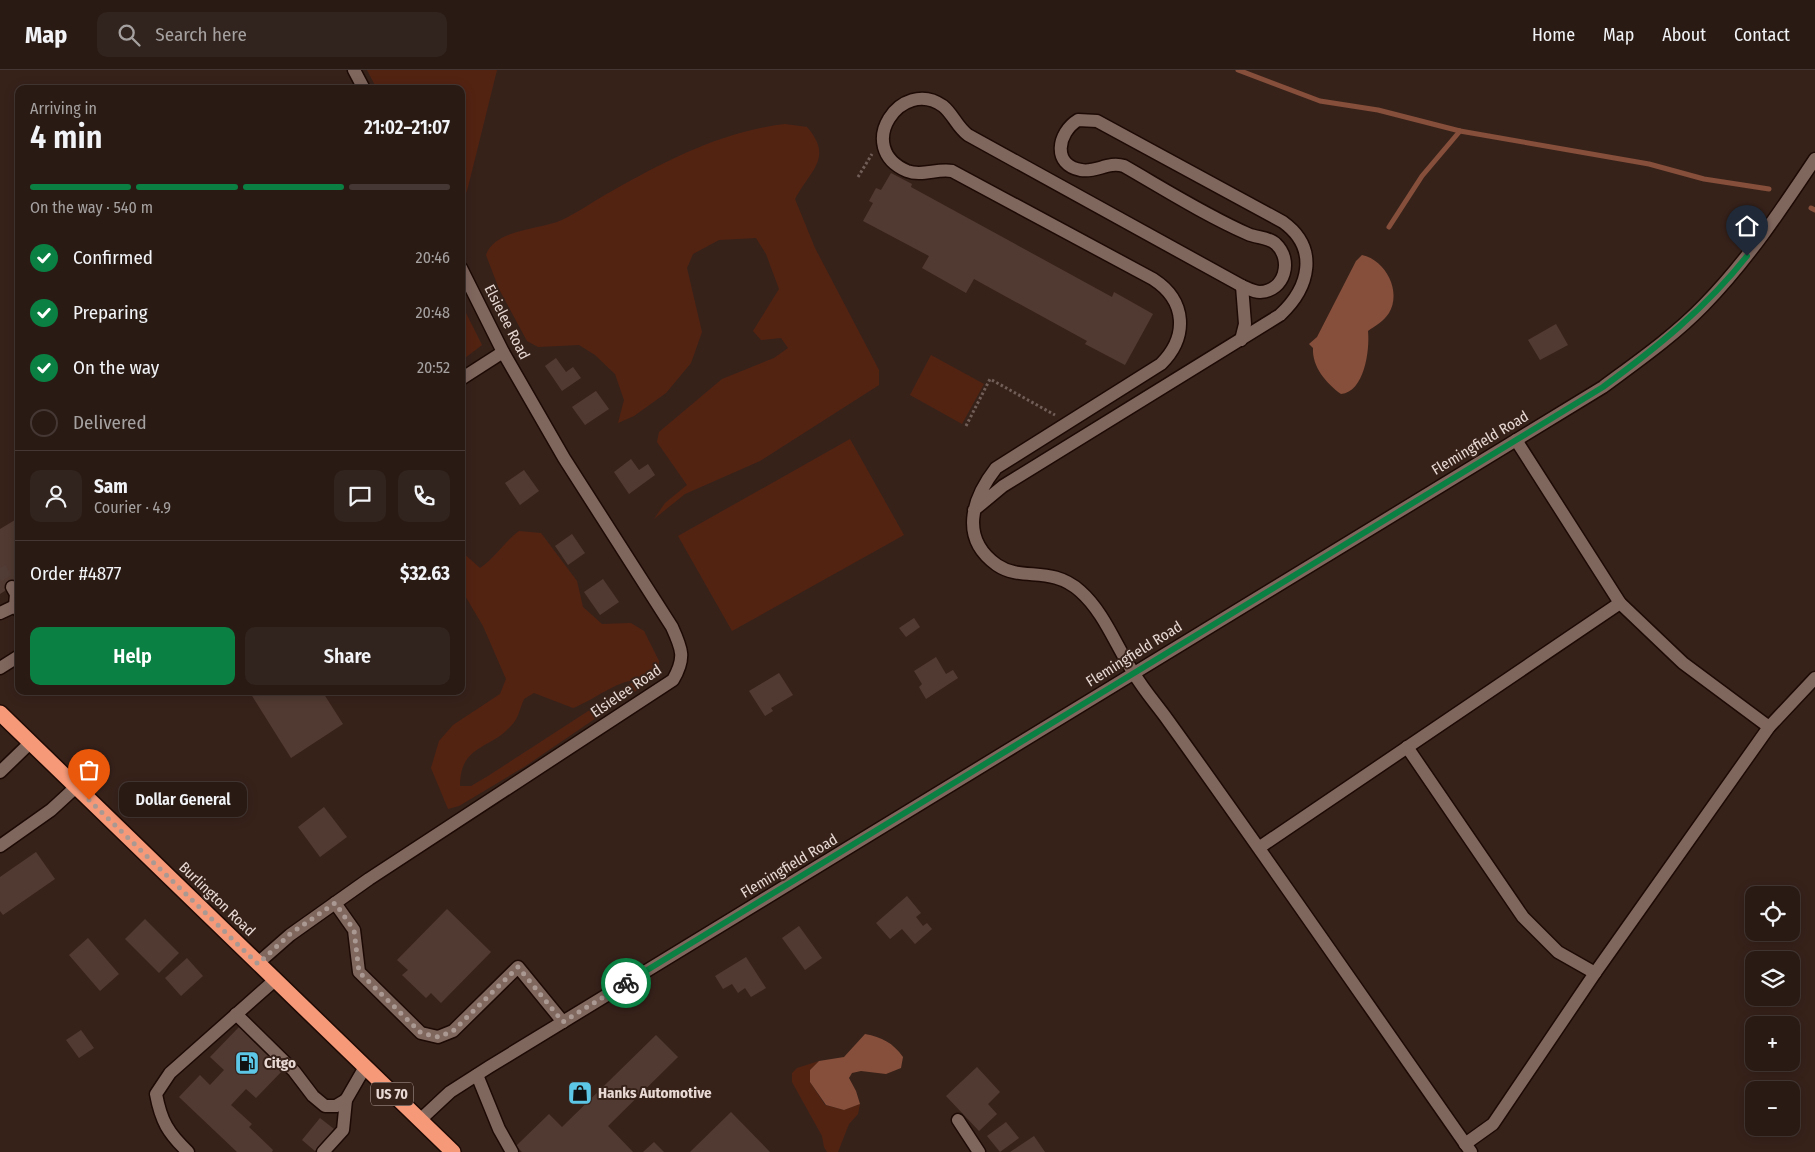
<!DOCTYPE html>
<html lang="en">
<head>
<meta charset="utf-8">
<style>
	:root { --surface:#291a14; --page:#31231d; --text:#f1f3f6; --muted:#a5a1a0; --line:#453834; --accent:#0b8043 }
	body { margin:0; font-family:"Fira Sans Condensed",sans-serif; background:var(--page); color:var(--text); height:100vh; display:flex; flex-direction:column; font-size:19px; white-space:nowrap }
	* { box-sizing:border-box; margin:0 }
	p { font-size:16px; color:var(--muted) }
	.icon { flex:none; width:28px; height:28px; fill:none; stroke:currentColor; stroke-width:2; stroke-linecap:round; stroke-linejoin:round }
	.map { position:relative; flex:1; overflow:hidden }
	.drawer { position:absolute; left:15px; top:15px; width:450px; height:610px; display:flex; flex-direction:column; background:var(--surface); border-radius:10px; box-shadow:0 2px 12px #0003,0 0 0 1px var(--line) }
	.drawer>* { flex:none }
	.controls { position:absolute; left:1745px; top:816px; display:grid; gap:10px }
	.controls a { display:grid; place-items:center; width:55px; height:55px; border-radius:10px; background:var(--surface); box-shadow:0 2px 12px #0003,0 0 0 1px var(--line); font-size:25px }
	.pin { position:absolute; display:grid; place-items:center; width:42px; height:42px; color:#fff; margin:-51px -21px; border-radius:50% 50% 50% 0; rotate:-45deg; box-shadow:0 0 5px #0007 }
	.pin .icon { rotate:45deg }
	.courier { position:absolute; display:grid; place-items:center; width:50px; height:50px; margin:-25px; border:4px solid #0b8043; border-radius:50%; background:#fff; color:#222; box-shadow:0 1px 6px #0007 }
	.bubble { position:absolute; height:35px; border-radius:10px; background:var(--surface); box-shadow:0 2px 12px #0003,0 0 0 1px var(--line); font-size:16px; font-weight:600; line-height:35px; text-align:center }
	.summary em { font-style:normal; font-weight:600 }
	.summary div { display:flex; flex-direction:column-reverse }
	.summary { display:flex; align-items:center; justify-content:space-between; height:85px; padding:0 15px }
	h1 { font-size:32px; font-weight:600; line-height:38px }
	.bar { display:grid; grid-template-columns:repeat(4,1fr); gap:8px 5px; align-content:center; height:60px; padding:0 15px }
	.bar i { height:6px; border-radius:4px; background:var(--line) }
	.bar .current { background:var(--accent) }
	.bar p { grid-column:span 4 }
	.line { display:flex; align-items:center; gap:12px; padding:0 15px; border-top:1px solid var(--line) }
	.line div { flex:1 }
	.round { display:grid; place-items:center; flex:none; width:52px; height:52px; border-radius:10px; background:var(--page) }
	ol { padding:0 15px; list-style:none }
	li { display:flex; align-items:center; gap:15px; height:55px }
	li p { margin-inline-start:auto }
	li .icon { padding:5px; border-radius:50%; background:var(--accent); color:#fff; stroke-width:4 }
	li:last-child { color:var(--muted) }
	li i { width:28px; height:28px; border:2px solid var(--line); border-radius:50% }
	.primary-button { display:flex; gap:10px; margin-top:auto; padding:10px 15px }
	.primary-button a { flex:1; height:58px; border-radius:10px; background:var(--accent); color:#fff; font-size:20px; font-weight:600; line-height:58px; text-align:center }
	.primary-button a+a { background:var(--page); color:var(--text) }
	header { display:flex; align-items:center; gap:30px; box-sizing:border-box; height:70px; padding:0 25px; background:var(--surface); border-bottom:1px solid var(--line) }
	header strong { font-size:24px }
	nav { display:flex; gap:28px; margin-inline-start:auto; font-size:18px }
	.search { width:350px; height:45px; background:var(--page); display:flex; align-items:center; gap:12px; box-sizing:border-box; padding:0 18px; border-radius:10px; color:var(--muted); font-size:19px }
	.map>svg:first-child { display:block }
	.green { fill:#532312; fill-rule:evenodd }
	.water { fill:#864f3b }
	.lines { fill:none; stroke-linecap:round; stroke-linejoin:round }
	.stream { stroke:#864f3b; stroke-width:5 }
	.building { fill:#513a32 }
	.minor-tunnel { stroke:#523d36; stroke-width:12; stroke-dasharray:12 6; stroke-linecap:butt }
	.minor-casing { stroke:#1d0a05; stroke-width:15 }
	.highway-casing { stroke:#1d0a05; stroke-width:18 }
	.path { stroke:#715e57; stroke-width:3; stroke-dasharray:2.5 2.5; stroke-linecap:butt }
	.minor { stroke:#80675e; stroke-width:12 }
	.highway { stroke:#f59978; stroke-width:15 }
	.done { stroke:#aa9993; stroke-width:5; stroke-dasharray:0 9 }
	.route { stroke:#0b8043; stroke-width:6 }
	.labels { text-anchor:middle; stroke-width:4; stroke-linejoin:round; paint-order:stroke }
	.shield { fill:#37221a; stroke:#b3a29c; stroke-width:1 }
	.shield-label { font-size:14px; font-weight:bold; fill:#e8d9d4 }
	.street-label { font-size:15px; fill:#e8d9d4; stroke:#37221a }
	.poi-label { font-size:15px; font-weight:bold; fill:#e8d9d4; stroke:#37221a; text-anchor:start }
</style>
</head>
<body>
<header>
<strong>Map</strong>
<div class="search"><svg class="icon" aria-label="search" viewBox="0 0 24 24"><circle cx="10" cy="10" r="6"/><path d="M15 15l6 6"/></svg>Search here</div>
<nav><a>Home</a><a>Map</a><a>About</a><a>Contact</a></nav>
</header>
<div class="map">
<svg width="1815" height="1082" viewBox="0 0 1815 1082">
	<rect width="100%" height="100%" fill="#37221a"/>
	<!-- green -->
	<g class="green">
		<path d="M367 0H497L467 121 461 133V19H377Z"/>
		<path d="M785 54 807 57C834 88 810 100 795 129L815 178 879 300V315L760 391 685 424 654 449 665 433 687 415 657 372 659 362 722 309 774 288 788 278 781 268 761 270 753 261 779 219 766 184 756 168 719 170 693 184 687 198 702 262 691 293 666 323 634 346 618 353 624 330 615 304 595 285 579 275 538 277 527 271 499 219 486 185C495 159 539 160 562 150 579 142 595 130 612 121 665 91 723 61 785 54Z"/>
		<path d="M461 233 482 275 461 291Z"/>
		<path d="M931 285 984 314 962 354 910 325Z"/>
		<path d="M850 369 904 465 732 561 678 466Z"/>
		<path d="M519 461 541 463 577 511 583 537 602 554 631 553 644 561 659 591 658 606 524 697 459 736 448 739 431 698 439 671 453 655 500 624 506 609 483 556 461 519V481L480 498C496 487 504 472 519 461ZM636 610 488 706 471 716H460C460 672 493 681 515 651 519 645 521 635 524 629L534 623 573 638C594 630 616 611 636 610Z"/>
		<path d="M819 991 810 1000V1012L825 1035 844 1040 860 1034 858 1044 849 1054 838 1082H827L824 1077 822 1066 792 1012V1003L797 998Z"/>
	</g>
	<!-- water -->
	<g class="water">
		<path d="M1362 185C1386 190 1402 222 1389 243 1384 251 1375 256 1368 261 1370 281 1364 322 1341 324 1326 313 1312 297 1313 278L1309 274 1317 267 1356 191Z"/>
		<path d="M865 964C882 967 893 973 903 987L901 998 886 1004 861 1001 852 1003 849 1008 856 1021 860 1034 844 1040 826 1035 810 1012V1000L819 991 844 987Z"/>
	</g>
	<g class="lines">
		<!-- stream -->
		<g class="stream">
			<path d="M1238 0 1320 31 1378 40 1460 61 1649 94 1704 109 1769 119"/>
			<path d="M1811 138 1815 140"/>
			<path d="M1389 157 1422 106 1460 61"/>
		</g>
	</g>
	<!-- building -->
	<g class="building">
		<path d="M891 103 912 114 911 117 1112 227 1114 222 1153 244 1125 295 1085 274 1087 271 974 209 966 223 922 198 929 186 863 151 873 133 869 131 876 118 881 120Z"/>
		<path d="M1556 254 1568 275 1540 290 1528 270Z"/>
		<path d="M556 288 566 302 573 297 581 308 562 321 545 296Z"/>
		<path d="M596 321 609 339 585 355 572 337Z"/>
		<path d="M631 389 639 400 648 394 655 405 629 424 614 402Z"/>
		<path d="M524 400 539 421 520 435 505 413Z"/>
		<path d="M15 450 19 456V512L0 524V459Z"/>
		<path d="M572 464 585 483 568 495 555 476Z"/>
		<path d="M603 509 619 532 600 545 584 522Z"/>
		<path d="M914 548 920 557 906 567 899 558Z"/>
		<path d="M936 587 946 604 953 600 958 608 926 629 919 617 922 614 914 601Z"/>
		<path d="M779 603 793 625 771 638 773 641 765 646 749 621Z"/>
		<path d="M249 621H322L343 654 291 688Z"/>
		<path d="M324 737 347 767 320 787 298 757Z"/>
		<path d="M36 782 55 809 3 845 0 841V807Z"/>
		<path d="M907 826 921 843 916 847 923 856 927 853 932 859 915 874 902 859 890 869 876 853Z"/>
		<path d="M447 839 491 882 441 933 431 923 426 928 402 905 408 900 397 890Z"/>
		<path d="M145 849 179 883 159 903 125 869Z"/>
		<path d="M799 856 822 888 805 900 782 868Z"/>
		<path d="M88 868 119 904 100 921 69 885Z"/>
		<path d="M746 887 766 918 751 927 745 918 738 923 732 914 723 919 715 906Z"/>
		<path d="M187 888 203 906 181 926 165 908Z"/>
		<path d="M240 956 284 999 256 1028 246 1019 231 1035 252 1054 249 1057 273 1080 272 1082H237L179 1027 200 1005 210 1015 224 1000 210 987Z"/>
		<path d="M81 960 94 978 79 988 66 970Z"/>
		<path d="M656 965 678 987 608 1056 633 1082H522L516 1076 549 1044 562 1057Z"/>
		<path d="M977 997 1000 1022 988 1034 997 1044 979 1061 946 1026Z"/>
		<path d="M731 1042 770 1082H690Z"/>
		<path d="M320 1048 334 1059 315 1081 302 1070Z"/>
		<path d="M1006 1052 1019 1068 1000 1082 987 1066Z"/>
		<path d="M1034 1066 1045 1082H1010Z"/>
		<path d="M654 1072 664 1082H643Z"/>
	</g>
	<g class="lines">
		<!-- minor-tunnel -->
		<path class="minor-tunnel" d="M0 498 12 517"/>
		<defs>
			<g id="minor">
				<path d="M354 0 364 19"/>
				<path d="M1241 270 1245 254 1242 216"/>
				<path d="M461 309 503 282"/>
				<path d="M1516 370 1620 533 1683 593 1769 657"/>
				<path d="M974 440 1003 416 1280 245C1310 217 1319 178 1283 152L1097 51 1078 50C1057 63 1052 95 1081 100 1096 103 1108 91 1124 96 1164 119 1205 145 1248 164 1257 168 1269 167 1276 174 1293 190 1285 221 1260 222 1254 222 1247 218 1242 216L968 65C957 57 953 44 943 36 901 6 853 78 907 101 922 107 937 98 952 101L1153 209C1187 231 1188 267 1161 294L996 398C972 429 959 468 997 495 1022 512 1051 495 1080 521 1104 542 1116 576 1133 602 1143 619 1156 634 1167 649 1270 792 1370 938 1471 1082"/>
				<path d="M12 517 16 524 15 536"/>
				<path d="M0 543 15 536 19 541"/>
				<path d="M0 598 19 586"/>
				<path d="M1407 677 1523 847 1558 882 1595 903"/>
				<path d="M0 702 30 673"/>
				<path d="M0 776 51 740 76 717"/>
				<path d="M1260 777 1620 533"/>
				<path d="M335 833 354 860 359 902 421 963 438 967 453 961 518 897 563 952"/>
				<path d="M258 893 290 865 369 809 673 610C686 588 682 579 672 557L564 388 503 282 461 198"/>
				<path d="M236 944 294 1001 313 1026 325 1036H336L346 1030"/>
				<path d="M477 1005 499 1059 512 1082"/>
				<path d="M420 1050 450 1022 489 997 1603 317C1638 291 1674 266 1704 235 1747 191 1781 140 1815 89"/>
				<path d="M958 1050 979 1082"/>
				<path d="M1465 1074 1493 1054 1595 903 1769 657 1815 608"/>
				<path d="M188 1082C168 1063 161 1051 156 1024L170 1003 275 910"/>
				<path d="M323 1082 343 1060 346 1030 365 997"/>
			</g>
			<path id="highway" d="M0 643 453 1082"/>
		</defs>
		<!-- minor casing -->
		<use href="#minor" class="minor-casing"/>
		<!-- highway casing -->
		<use href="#highway" class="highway-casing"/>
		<!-- path -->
		<g class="path">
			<path d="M858 107 872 84"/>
			<path d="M966 356 990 309 1055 345"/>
		</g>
		<!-- minor -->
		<use href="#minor" class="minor"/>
		<!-- highway -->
		<use href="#highway" class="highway"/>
	</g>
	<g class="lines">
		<!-- done -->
		<path class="done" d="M89 730 258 894 290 864 335 833 354 860 359 902 421 963 438 967 453 961 518 897 563 952 626 913"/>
		<!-- route -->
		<path class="route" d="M626 913 1603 317C1656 278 1706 238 1747 186"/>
	</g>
	<!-- icons -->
	<defs>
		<symbol id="fuel-square" viewBox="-11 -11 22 22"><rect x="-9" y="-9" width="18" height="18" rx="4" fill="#5cc7e7" stroke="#37221a"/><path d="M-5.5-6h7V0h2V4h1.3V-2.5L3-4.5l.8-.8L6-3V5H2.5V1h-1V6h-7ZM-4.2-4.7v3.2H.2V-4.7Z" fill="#111"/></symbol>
		<symbol id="shop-square" viewBox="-11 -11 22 22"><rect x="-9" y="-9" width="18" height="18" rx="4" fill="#5cc7e7" stroke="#37221a"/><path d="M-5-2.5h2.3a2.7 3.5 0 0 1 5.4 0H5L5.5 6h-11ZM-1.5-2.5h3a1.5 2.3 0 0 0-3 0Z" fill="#111"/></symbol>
	</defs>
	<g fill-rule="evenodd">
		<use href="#fuel-square" x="233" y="979" width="28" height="28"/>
		<use href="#shop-square" x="566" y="1009" width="28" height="28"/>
	</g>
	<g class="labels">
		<!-- shield labels -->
		<rect class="shield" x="371" y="1012.5" width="42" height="23" rx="4"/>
		<g class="shield-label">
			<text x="392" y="1029">US 70</text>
		</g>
		<!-- street labels -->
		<g class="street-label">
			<text transform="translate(507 252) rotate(63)" y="5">Elsielee Road</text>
			<text transform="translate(1480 373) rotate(-31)" y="5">Flemingfield Road</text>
			<text transform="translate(1134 584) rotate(-32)" y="5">Flemingfield Road</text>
			<text transform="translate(626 621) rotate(-34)" y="5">Elsielee Road</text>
			<text transform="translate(789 796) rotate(-31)" y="5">Flemingfield Road</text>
			<text transform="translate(217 829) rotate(44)" y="5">Burlington Road</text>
		</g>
		<!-- poi labels -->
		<g class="poi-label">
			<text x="264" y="998">Citgo</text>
			<text x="598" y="1028">Hanks Automotive</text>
		</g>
	</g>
</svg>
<div class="controls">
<a><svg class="icon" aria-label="locate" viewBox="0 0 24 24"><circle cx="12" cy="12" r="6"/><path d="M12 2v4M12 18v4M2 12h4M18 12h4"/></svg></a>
<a><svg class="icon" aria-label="layers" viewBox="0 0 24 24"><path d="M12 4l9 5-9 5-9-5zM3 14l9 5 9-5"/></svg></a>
<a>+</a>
<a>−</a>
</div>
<div class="pin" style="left:89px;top:730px;background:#ea580c"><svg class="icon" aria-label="bag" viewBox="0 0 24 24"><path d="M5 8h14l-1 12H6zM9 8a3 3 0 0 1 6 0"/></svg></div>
<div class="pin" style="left:1747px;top:186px;background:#1f2937"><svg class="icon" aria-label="home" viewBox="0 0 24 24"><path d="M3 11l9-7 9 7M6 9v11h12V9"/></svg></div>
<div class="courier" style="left:626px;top:913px"><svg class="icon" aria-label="bike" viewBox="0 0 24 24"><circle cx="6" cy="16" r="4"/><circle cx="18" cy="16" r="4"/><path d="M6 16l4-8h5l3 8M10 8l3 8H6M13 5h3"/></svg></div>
<div class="bubble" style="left:119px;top:712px;width:128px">Dollar General</div>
<section class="drawer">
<div class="summary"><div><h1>4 min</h1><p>Arriving in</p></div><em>21:02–21:07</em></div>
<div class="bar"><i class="current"></i><i class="current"></i><i class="current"></i><i></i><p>On the way · 540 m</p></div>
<ol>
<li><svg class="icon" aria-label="check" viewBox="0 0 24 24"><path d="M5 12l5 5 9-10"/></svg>Confirmed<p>20:46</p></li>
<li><svg class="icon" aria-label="check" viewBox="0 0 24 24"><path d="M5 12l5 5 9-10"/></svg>Preparing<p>20:48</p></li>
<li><svg class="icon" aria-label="check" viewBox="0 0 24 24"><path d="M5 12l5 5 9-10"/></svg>On the way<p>20:52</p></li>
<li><i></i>Delivered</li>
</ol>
<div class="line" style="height:90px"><a class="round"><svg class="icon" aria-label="person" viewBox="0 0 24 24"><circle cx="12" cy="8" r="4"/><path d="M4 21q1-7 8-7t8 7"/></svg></a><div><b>Sam</b><p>Courier · 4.9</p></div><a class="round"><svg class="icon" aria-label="chat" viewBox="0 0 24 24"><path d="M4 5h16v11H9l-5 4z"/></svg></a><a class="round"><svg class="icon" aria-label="phone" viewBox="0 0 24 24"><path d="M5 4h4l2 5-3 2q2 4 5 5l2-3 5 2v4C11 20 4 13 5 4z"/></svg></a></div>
<div class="line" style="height:65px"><div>Order #4877</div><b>$32.63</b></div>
<div class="primary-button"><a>Help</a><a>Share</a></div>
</section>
</div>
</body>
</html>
